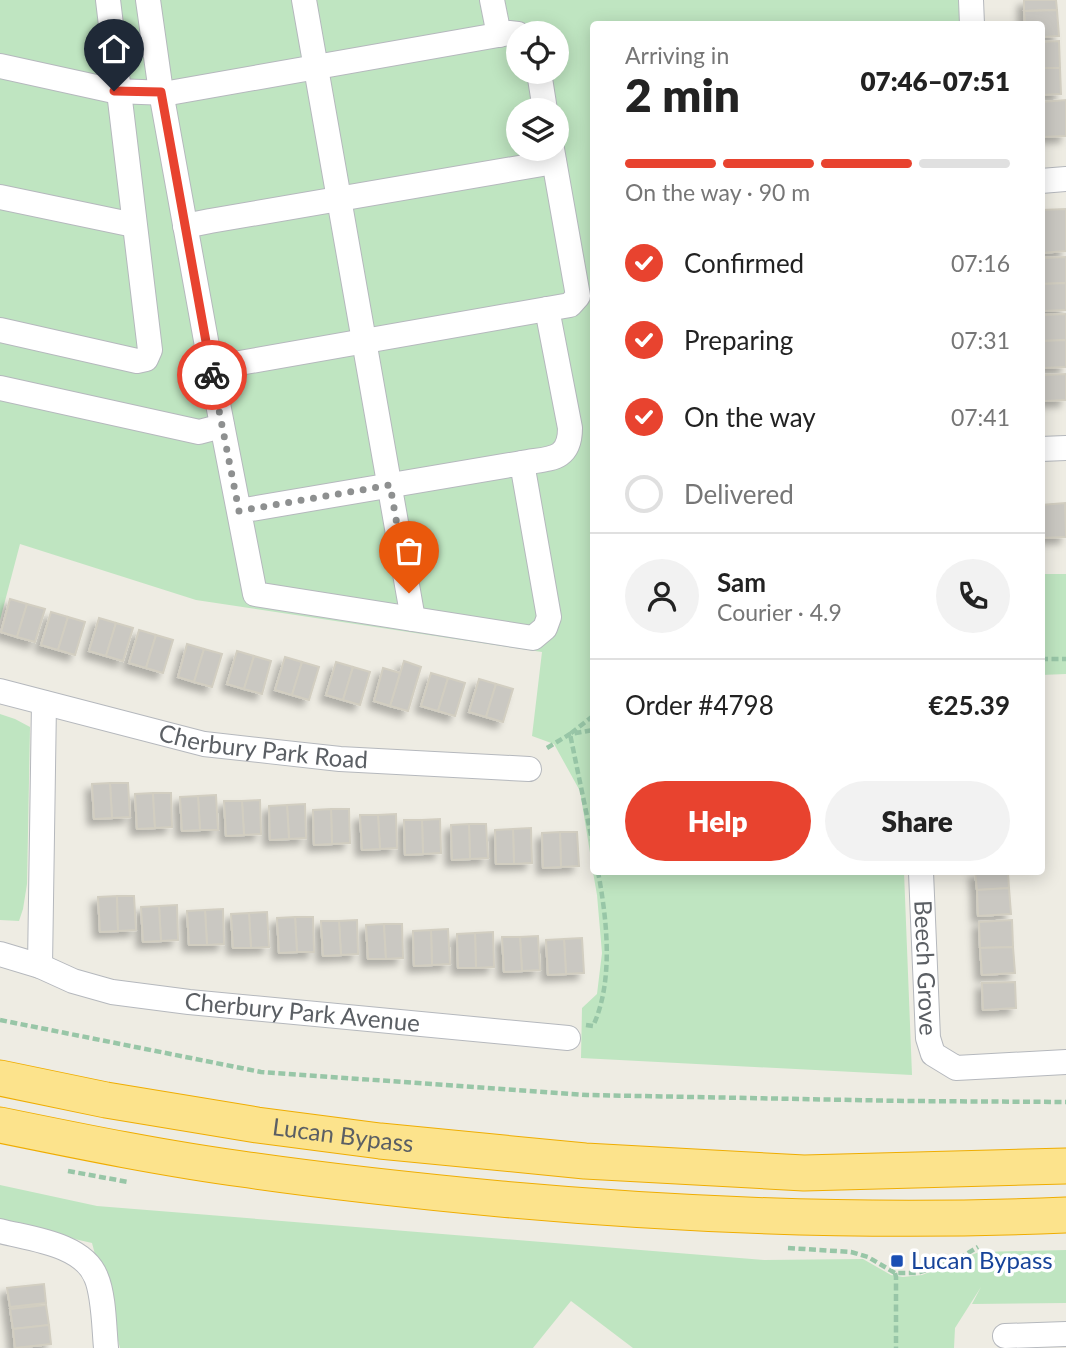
<!DOCTYPE html>
<html lang="en">
<head>
<meta charset="utf-8">
<style>
	:root { --surface:#fff; --page:#f2f2f2; --text:#222; --muted:#767676; --line:#e0e0e0; --accent:#e8432f }
	body { margin:0; font-family:Lato,sans-serif; background:var(--page); color:var(--text); height:100vh; display:flex; flex-direction:column; font-size:26px; white-space:nowrap }
	* { box-sizing:border-box; margin:0 }
	p { font-size:23px; color:var(--muted) }
	.icon { flex:none; width:38px; height:38px; fill:none; stroke:currentColor; stroke-width:2; stroke-linecap:round; stroke-linejoin:round }
	.map { position:relative; flex:1; overflow:hidden }
	.panel { position:absolute; left:590px; top:21px; width:455px; height:854px; display:flex; flex-direction:column; background:var(--surface); border-radius:7px; box-shadow:0 4px 18px #0003 }
	.panel>* { flex:none }
	.tools { position:absolute; left:506px; top:21px; display:grid; gap:14px }
	.tools a { display:grid; place-items:center; width:63px; height:63px; border-radius:50%; background:var(--surface); box-shadow:0 4px 18px #0003; font-size:35px }
	.pin { position:absolute; display:grid; place-items:center; width:60px; height:60px; color:#fff; margin:-72px -30px; border-radius:50% 50% 50% 0; rotate:-45deg; box-shadow:0 0 7px #0007 }
	.pin .icon { rotate:45deg }
	.courier { position:absolute; display:grid; place-items:center; width:70px; height:70px; margin:-35px; border:5px solid #e8432f; border-radius:50%; background:#fff; color:#222; box-shadow:0 2px 9px #0007 }
	.head em { font-style:normal; font-weight:800 }
	.head div { display:flex; flex-direction:column-reverse }
	.head { display:flex; align-items:center; justify-content:space-between; height:119px; padding:0 35px }
	h1 { font-size:46px; font-weight:800; line-height:52px }
	.bar { display:grid; grid-template-columns:repeat(4,1fr); gap:10px 7px; align-content:center; height:84px; padding:0 35px }
	.bar i { height:9px; border-radius:5px; background:var(--line) }
	.bar .active { background:var(--accent) }
	.bar p { grid-column:span 4 }
	.line { display:flex; align-items:center; gap:18px; padding:0 35px; border-top:2px solid var(--line) }
	.line div { flex:1 }
	.round { display:grid; place-items:center; flex:none; width:74px; height:74px; border-radius:37px; background:var(--page) }
	ol { padding:0 35px; list-style:none }
	li { display:flex; align-items:center; gap:21px; height:77px }
	li p { margin-inline-start:auto }
	li .icon { padding:7px; border-radius:50%; background:var(--accent); color:#fff; stroke-width:4 }
	li:last-child { color:var(--muted) }
	li i { width:38px; height:38px; border:4px solid var(--line); border-radius:50% }
	.action { display:flex; gap:14px; margin-top:auto; padding:14px 35px }
	.action a { flex:1; height:80px; border-radius:42px; background:var(--accent); color:#fff; font-size:28px; font-weight:800; line-height:80px; text-align:center }
	.action a+a { background:var(--page); color:var(--text) }
	.map>svg:first-child { display:block }
	.green { fill:#bfe5c1; fill-rule:evenodd }
	.building { fill:#cac8c2; stroke:#d2cec1; stroke-width:2; filter:url(#shadow) }
	.lines { fill:none; stroke-linecap:round; stroke-linejoin:round }
	.minor-casing { stroke:#b5b8bd; stroke-width:26 }
	.highway-casing { stroke:#efad02; stroke-width:37 }
	.path { stroke:#98c6a7; stroke-width:4.5; stroke-dasharray:7 3.5; stroke-linecap:butt }
	.minor { stroke:#fff; stroke-width:24 }
	.highway { stroke:#fce38c; stroke-width:35 }
	.done { stroke:#8e9090; stroke-width:7; stroke-dasharray:0 12.6 }
	.route { stroke:#e8432f; stroke-width:9 }
	.transit-dot { fill:#1a4fb4; stroke:#fff; stroke-width:2.5 }
	.labels { text-anchor:middle; stroke-width:7; stroke-linejoin:round; paint-order:stroke }
	.street-label { font-size:24px; fill:#5b5f64; stroke:#fff }
	.transit-label { font-size:24px; fill:#164399; stroke:#fff; text-anchor:start }
</style>
</head>
<body>
<div class="map">
<svg width="1066" height="1348" viewBox="0 0 1066 1348">
	<defs>
		<filter id="shadow"><feDropShadow dx="-6" dy="6" stdDeviation="3.5" flood-color="#0004"/></filter>
	</defs>
	<rect width="100%" height="100%" fill="#eeece3"/>
	<!-- green -->
	<g class="green">
		<path d="M0 0H968L970 24H593V871L580 791 554 744 532 736 542 652 196 600 20 544 0 620ZM518 33H556V72H518ZM518 110H556V149H518Z"/>
		<path d="M1041 574H1066V674L1041 675Z"/>
		<path d="M0 714 15 719 30 727 27 884 23 909 19 921 0 920Z"/>
		<path d="M593 872H904L912 1075 581 1058 582 1008 597 994 602 953 597 895Z"/>
		<path d="M0 1185 97 1206 764 1260 863 1259 891 1275 903 1277 922 1275 979 1252 1066 1250V1303L972 1304 981 1287 955 1328 954 1348H633L571 1301 533 1348H120L92 1243 0 1222Z"/>
	</g>
	<!-- building -->
	<g class="building">
		<path d="M1024 0H1056L1057 10 1024 11Z"/>
		<path d="M1057 10 1059 36 1041 37V24H1025L1024 11Z"/>
		<path d="M1059 41 1060 68H1041V42Z"/>
		<path d="M1041 68H1060L1061 94 1041 95Z"/>
		<path d="M1066 100V136L1041 137V102Z"/>
		<path d="M1066 209V251L1041 253V210Z"/>
		<path d="M1066 257V283L1041 284V258Z"/>
		<path d="M1066 283V310L1041 311V284Z"/>
		<path d="M1066 314V340L1042 341 1041 315Z"/>
		<path d="M1066 340V367L1043 368 1042 341Z"/>
		<path d="M1066 374V400L1044 401 1043 375Z"/>
		<path d="M1065 503 1066 537 1041 538V505Z"/>
		<path d="M10 599 27 604 17 637 1 632Z"/>
		<path d="M27 604 45 609 35 642 17 637Z"/>
		<path d="M51 612 68 617 58 650 41 645Z"/>
		<path d="M68 617 85 622 75 655 58 650Z"/>
		<path d="M99 618 116 623 106 656 89 651Z"/>
		<path d="M116 623 133 628 123 661 106 656Z"/>
		<path d="M139 630 156 635 146 668 129 663Z"/>
		<path d="M156 635 173 640 163 673 146 668Z"/>
		<path d="M187 644 204 649 194 682 178 677Z"/>
		<path d="M204 649 222 654 212 687 194 682Z"/>
		<path d="M237 651 254 656 244 689 227 684Z"/>
		<path d="M254 656 271 661 262 694 244 689Z"/>
		<path d="M285 657 302 662 292 695 275 690Z"/>
		<path d="M404 661 421 667 408 711 390 706Z"/>
		<path d="M302 662 319 667 309 700 292 695Z"/>
		<path d="M336 662 353 667 343 700 326 695Z"/>
		<path d="M353 667 370 672 360 705 343 700Z"/>
		<path d="M383 668 400 673 390 706 374 701Z"/>
		<path d="M431 673 448 678 438 711 421 706Z"/>
		<path d="M448 678 465 683 455 716 438 711Z"/>
		<path d="M479 679 496 684 486 717 469 712Z"/>
		<path d="M496 684 513 689 503 722 486 717Z"/>
		<path d="M110 783H128L130 817 112 818Z"/>
		<path d="M110 783 112 818 94 819 92 784Z"/>
		<path d="M153 793 155 828 137 829 135 794Z"/>
		<path d="M153 793H171L172 827 155 828Z"/>
		<path d="M216 795 218 830H200L198 796Z"/>
		<path d="M198 796 200 830 182 831 180 797Z"/>
		<path d="M260 800 261 834 244 835 242 801Z"/>
		<path d="M224 801H242L244 835 226 836Z"/>
		<path d="M305 804 306 838 289 839 287 805Z"/>
		<path d="M287 805 289 839 270 840 269 806Z"/>
		<path d="M331 809H349L350 843 332 844Z"/>
		<path d="M331 809 332 844 314 845 313 810Z"/>
		<path d="M396 814 397 848 380 849 378 815Z"/>
		<path d="M360 815H378L380 849 362 850Z"/>
		<path d="M440 819 441 853 423 854 422 820Z"/>
		<path d="M404 820H422L423 854 405 855Z"/>
		<path d="M469 824H486L488 858 470 859Z"/>
		<path d="M469 824 470 859 452 860 451 825Z"/>
		<path d="M531 828 532 863 514 864 513 829Z"/>
		<path d="M513 829 514 864H496L495 830Z"/>
		<path d="M560 832H577L579 866 561 867Z"/>
		<path d="M560 832 561 867 543 868 542 833Z"/>
		<path d="M975 872H1008L1009 888 977 890Z"/>
		<path d="M1009 888 1011 914 978 916 977 890Z"/>
		<path d="M117 896 118 931 100 932 98 897Z"/>
		<path d="M117 896H134L136 930 118 931Z"/>
		<path d="M177 905 178 940 161 941 159 906Z"/>
		<path d="M159 906 161 941 143 942 141 907Z"/>
		<path d="M223 909 224 944 207 945 205 910Z"/>
		<path d="M205 910 207 945H189L187 911Z"/>
		<path d="M267 912 269 947 251 948 249 913Z"/>
		<path d="M249 913 251 948H233L231 914Z"/>
		<path d="M295 917H313L314 952H297Z"/>
		<path d="M295 917 297 952 279 953 277 918Z"/>
		<path d="M357 920 358 954 341 955 339 921Z"/>
		<path d="M1012 920 1013 947 980 948 979 922Z"/>
		<path d="M321 921H339L341 955 323 956Z"/>
		<path d="M384 924 386 959H368L366 925Z"/>
		<path d="M384 924H402L403 958 386 959Z"/>
		<path d="M448 929 450 964 432 965 431 930Z"/>
		<path d="M431 930 432 965 414 966 413 931Z"/>
		<path d="M493 932 494 967 476 968 475 933Z"/>
		<path d="M475 933 476 968H458L457 934Z"/>
		<path d="M538 936 540 970 522 971 520 937Z"/>
		<path d="M502 937H520L522 971 504 972Z"/>
		<path d="M582 938 584 973 566 974 564 939Z"/>
		<path d="M564 939 566 974 548 975 546 940Z"/>
		<path d="M1013 947 1015 973 982 975 980 948Z"/>
		<path d="M1015 982 1016 1008 983 1010 982 983Z"/>
		<path d="M44 1284 46 1303 10 1307 7 1288Z"/>
		<path d="M46 1305 49 1325 13 1329 10 1309Z"/>
		<path d="M49 1325 51 1344 15 1348 13 1329Z"/>
	</g>
	<g class="lines">
		<defs>
			<g id="minor">
				<path d="M148 0 161 92 211 368 570 305 578 296 552 149"/>
				<path d="M304 0 413 619"/>
				<path d="M492 0 499 35"/>
				<path d="M971 0 972 24"/>
				<path d="M0 66 114 91 169 93 509 33 518 34"/>
				<path d="M539 72 545 110"/>
				<path d="M1041 181 1066 179"/>
				<path d="M0 197 134 225"/>
				<path d="M185 226 210 221 554 162"/>
				<path d="M0 330 137 361 146 359 150 350 108 0"/>
				<path d="M211 368 255 594 533 638 545 628 549 617 522 463 239 511"/>
				<path d="M0 388 199 432 222 426"/>
				<path d="M1041 449 1066 448"/>
				<path d="M522 463C548 458 570 462 570 428L547 309"/>
				<path id="s1" d="M0 691 204 744 340 759 529 769"/>
				<path id="s2" d="M921 872 928 1038 933 1054 956 1068 1066 1062"/>
				<path id="s3" d="M0 954 40 966 73 981 112 992 189 1002 568 1038"/>
				<path d="M40 966 44 703"/>
				<path d="M0 1231C31 1239 83 1244 96 1277 104 1295 104 1327 106 1348"/>
				<path d="M1005 1336 1066 1334"/>
			</g>
			<g id="highway">
				<path id="s4" d="M0 1078 106 1100 257 1125 380 1141 585 1161 804 1173 1066 1166"/>
				<path d="M0 1125C83 1142 166 1159 249 1170 333 1182 417 1191 501 1199 689 1216 877 1223 1066 1215"/>
			</g>
		</defs>
		<!-- minor casing -->
		<use href="#minor" class="minor-casing"/>
		<!-- highway casing -->
		<use href="#highway" class="highway-casing"/>
		<!-- path -->
		<g class="path">
			<path d="M1041 659H1066"/>
			<path d="M593 716 570 734 593 845"/>
			<path d="M547 748 570 734 593 730"/>
			<path d="M0 1020 261 1072 587 1095 906 1101 1066 1102"/>
			<path d="M586 1025 593 1026C614 981 607 919 598 872"/>
			<path d="M68 1171 128 1182"/>
			<path d="M788 1248 851 1252 868 1257 895 1273H917L958 1259 978 1247"/>
			<path d="M895 1273 896 1277V1348"/>
		</g>
		<!-- minor -->
		<use href="#minor" class="minor"/>
		<!-- highway -->
		<use href="#highway" class="highway"/>
	</g>
	<g class="lines">
		<!-- done -->
		<path class="done" d="M212 375 239 511 390 485 409 593"/>
		<!-- route -->
		<path class="route" d="M114 91 161 92 212 375"/>
	</g>
	<!-- markers -->
	<rect class="transit-dot" x="890" y="1254" width="14" height="14" rx="3.5"/>
	<g class="labels">
		<!-- street labels -->
		<g class="street-label">
			<text dy="8" stroke="none"><textPath href="#s1" startOffset="270">Cherbury Park Road</textPath></text>
			<text dy="8" stroke="none"><textPath href="#s2" startOffset="96">Beech Grove</textPath></text>
			<text dy="8" stroke="none"><textPath href="#s3" startOffset="310">Cherbury Park Avenue</textPath></text>
			<text dy="8" stroke="none"><textPath href="#s4" startOffset="348">Lucan Bypass</textPath></text>
		</g>
		<!-- transit labels -->
		<g class="transit-label">
			<text x="911" y="1269">Lucan Bypass</text>
		</g>
	</g>
</svg>
<div class="tools">
<a><svg class="icon" aria-label="locate" viewBox="0 0 24 24"><circle cx="12" cy="12" r="6"/><path d="M12 2v4M12 18v4M2 12h4M18 12h4"/></svg></a>
<a><svg class="icon" aria-label="layers" viewBox="0 0 24 24"><path d="M12 4l9 5-9 5-9-5zM3 14l9 5 9-5"/></svg></a>
</div>
<div class="pin" style="left:409px;top:593px;background:#ea580c"><svg class="icon" aria-label="bag" viewBox="0 0 24 24"><path d="M5 8h14l-1 12H6zM9 8a3 3 0 0 1 6 0"/></svg></div>
<div class="pin" style="left:114px;top:91px;background:#1f2937"><svg class="icon" aria-label="home" viewBox="0 0 24 24"><path d="M3 11l9-7 9 7M6 9v11h12V9"/></svg></div>
<div class="courier" style="left:212px;top:375px"><svg class="icon" aria-label="bike" viewBox="0 0 24 24"><circle cx="6" cy="16" r="4"/><circle cx="18" cy="16" r="4"/><path d="M6 16l4-8h5l3 8M10 8l3 8H6M13 5h3"/></svg></div>
<section class="panel">
<div class="head"><div><h1>2 min</h1><p>Arriving in</p></div><em>07:46–07:51</em></div>
<div class="bar"><i class="active"></i><i class="active"></i><i class="active"></i><i></i><p>On the way · 90 m</p></div>
<ol>
<li><svg class="icon" aria-label="check" viewBox="0 0 24 24"><path d="M5 12l5 5 9-10"/></svg>Confirmed<p>07:16</p></li>
<li><svg class="icon" aria-label="check" viewBox="0 0 24 24"><path d="M5 12l5 5 9-10"/></svg>Preparing<p>07:31</p></li>
<li><svg class="icon" aria-label="check" viewBox="0 0 24 24"><path d="M5 12l5 5 9-10"/></svg>On the way<p>07:41</p></li>
<li><i></i>Delivered</li>
</ol>
<div class="line" style="height:126px"><a class="round"><svg class="icon" aria-label="person" viewBox="0 0 24 24"><circle cx="12" cy="8" r="4"/><path d="M4 21q1-7 8-7t8 7"/></svg></a><div><b>Sam</b><p>Courier · 4.9</p></div><a class="round"><svg class="icon" aria-label="phone" viewBox="0 0 24 24"><path d="M5 4h4l2 5-3 2q2 4 5 5l2-3 5 2v4C11 20 4 13 5 4z"/></svg></a></div>
<div class="line" style="height:91px"><div>Order #4798</div><b>€25.39</b></div>
<div class="action"><a>Help</a><a>Share</a></div>
</section>
</div>
</body>
</html>
